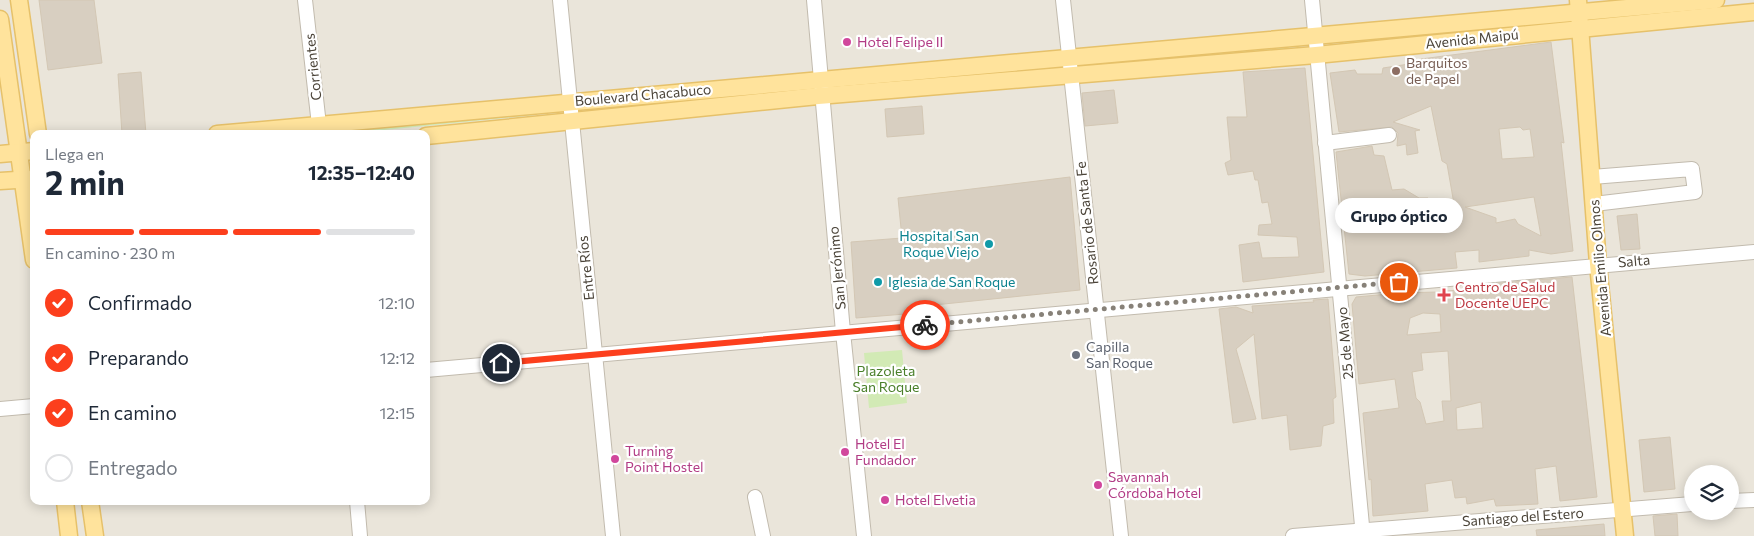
<!DOCTYPE html>
<html lang="es">
<head>
<meta charset="utf-8">
<style>
	:root { --surface:#fff; --page:#f6f6f7; --text:#1f2937; --muted:#747a83; --line:#e0e1e3; --accent:#fc3f1d }
	body { margin:0; font-family:Commissioner,sans-serif; background:var(--page); color:var(--text); height:100vh; display:flex; flex-direction:column; font-size:19px; white-space:nowrap }
	* { box-sizing:border-box; margin:0 }
	p { font-size:16px; color:var(--muted) }
	.icon { flex:none; width:28px; height:28px; fill:none; stroke:currentColor; stroke-width:2; stroke-linecap:round; stroke-linejoin:round }
	.map { position:relative; flex:1; overflow:hidden }
	.side { position:absolute; left:30px; top:130px; width:400px; height:375px; display:flex; flex-direction:column; background:var(--surface); border-radius:10px; box-shadow:0 2px 12px #0003 }
	.side>* { flex:none }
	.controls { position:absolute; left:1684px; top:465px; display:grid; gap:10px }
	.controls a { display:grid; place-items:center; width:55px; height:55px; border-radius:50%; background:var(--surface); box-shadow:0 2px 12px #0003; font-size:25px }
	.pin { position:absolute; display:grid; place-items:center; width:42px; height:42px; color:#fff; margin:-21px; border:2px solid #fff; border-radius:50%; box-shadow:0 1px 5px #0007 }
	.courier { position:absolute; display:grid; place-items:center; width:50px; height:50px; margin:-25px; border:4px solid #fc3f1d; border-radius:50%; background:#fff; color:#222; box-shadow:0 1px 6px #0007 }
	.bubble { position:absolute; height:35px; border-radius:18px; background:var(--surface); box-shadow:0 2px 12px #0003; font-size:16px; font-weight:700; line-height:35px; text-align:center }
	.overview em { font-style:normal; font-weight:700 }
	.overview div { display:flex; flex-direction:column-reverse }
	.overview { display:flex; align-items:center; justify-content:space-between; height:85px; padding:0 15px }
	h1 { font-size:32px; font-weight:700; line-height:38px }
	.bar { display:grid; grid-template-columns:repeat(4,1fr); gap:8px 5px; align-content:center; height:60px; padding:0 15px }
	.bar i { height:6px; border-radius:4px; background:var(--line) }
	.bar .active { background:var(--accent) }
	.bar p { grid-column:span 4 }
	ol { padding:0 15px; list-style:none }
	li { display:flex; align-items:center; gap:15px; height:55px }
	li p { margin-inline-start:auto }
	li .icon { padding:5px; border-radius:50%; background:var(--accent); color:#fff; stroke-width:4 }
	li:last-child { color:var(--muted) }
	li i { width:28px; height:28px; border:2px solid var(--line); border-radius:50% }
	.map>svg:first-child { display:block }
	.residential { fill:#eae5da; fill-rule:evenodd }
	.green { fill:#d2eab5 }
	.building { fill:#d8cfc1; stroke:#d3c7b4; fill-rule:evenodd }
	.lines { fill:none; stroke-linecap:round; stroke-linejoin:round }
	.minor-casing { stroke:#c2bbae; stroke-width:16 }
	.major-casing { stroke:#e6c16a; stroke-width:19 }
	.minor { stroke:#fff; stroke-width:14 }
	.major { stroke:#ffe39c; stroke-width:16 }
	.done { stroke:#878178; stroke-width:5; stroke-dasharray:0 9 }
	.route { stroke:#fc3f1d; stroke-width:6 }
	.hotel-dot { fill:#d1479c; stroke:#fff; stroke-width:2 }
	.education-dot { fill:#8d6e63; stroke:#fff; stroke-width:2 }
	.culture-dot { fill:#0f9aa8; stroke:#fff; stroke-width:2 }
	.health-dot { fill:#e0444e; stroke:#fff; stroke-width:2 }
	.worship-dot { fill:#6b7280; stroke:#fff; stroke-width:2 }
	.labels { text-anchor:middle; stroke-width:4.5; stroke-linejoin:round; paint-order:stroke }
	.street-label { font-size:14px; fill:#4b4439; stroke:#fff }
	.hotel-label { font-size:14px; fill:#b23c85; stroke:#fff; text-anchor:start }
	.education-label { font-size:14px; fill:#785e54; stroke:#fff; text-anchor:start }
	.culture-label { font-size:14px; fill:#0d838f; stroke:#fff; text-anchor:end }
	.health-label { font-size:14px; fill:#be3a42; stroke:#fff; text-anchor:start }
	.worship-label { font-size:14px; fill:#5b616d; stroke:#fff; text-anchor:start }
	.park-label { font-size:14px; fill:#4a7f2a; stroke:#fff }
</style>
</head>
<body>
<div class="map">
<svg width="1754" height="536" viewBox="0 0 1754 536">
	<rect width="100%" height="100%" fill="#f6f3ec"/>
	<!-- residential -->
	<path class="residential" d="M0 0H1754V536H0ZM34 134H426V501H34ZM1692 474H1730V511H1692Z"/>
	<!-- green -->
	<g class="green">
		<path d="M1535 20 1536 25 1345 44V39Z"/>
		<path d="M1289 45V49L1099 68 1098 64Z"/>
		<path d="M783 91 592 110V106Z"/>
		<path d="M534 110 535 115 344 134V129Z"/>
		<path d="M902 350 907 403 869 408 864 353Z"/>
	</g>
	<!-- building -->
	<g class="building">
		<path d="M39 0H94L102 63 48 70Z"/>
		<path d="M1551 42 1564 143 1561 142 1573 251 1551 254 1529 250V256L1479 262V250L1455 252 1457 268 1365 276 1349 274 1336 152 1372 146 1374 155 1384 156 1392 190 1404 189 1419 198H1428L1429 213 1451 210 1450 204H1454L1447 164 1442 161 1431 106 1393 122 1420 130 1415 131 1418 153 1407 155 1406 144 1397 146 1398 133 1392 127 1339 132 1330 73 1355 70 1357 74H1382L1383 68 1422 62 1421 59ZM1520 127 1523 130 1530 129 1534 157 1502 159 1499 129ZM1534 197 1541 236 1518 224 1515 219 1496 223V218L1465 207Z"/>
		<path d="M1305 68 1324 272 1243 282 1239 245 1259 242 1262 258 1299 257 1297 237 1258 235 1259 225 1272 224 1268 202 1262 203 1258 180H1255L1253 171 1228 175 1225 163 1231 160 1227 117H1247L1243 72Z"/>
		<path d="M141 72 146 134H122L118 74Z"/>
		<path d="M1114 90 1118 123 1085 126 1082 93Z"/>
		<path d="M922 106 924 134 887 137 885 109Z"/>
		<path d="M1070 177 1080 290 905 308V314L856 318 851 242 902 238 898 198Z"/>
		<path d="M1637 214 1640 249 1621 250 1617 216Z"/>
		<path d="M1572 277 1597 497 1560 501 1556 466 1535 469 1538 504 1496 506 1494 499 1467 504 1466 497 1455 498 1452 480 1425 484 1428 511 1373 516 1371 479 1369 480 1363 413 1399 408 1395 379 1359 384 1352 304 1356 297 1400 293 1438 292 1478 288V285ZM1423 313 1440 314 1441 332 1407 335 1410 318ZM1448 351 1451 401H1442L1444 421 1426 424 1420 402 1416 398 1412 372 1423 370 1421 353ZM1481 402 1483 428 1457 430 1456 408Z"/>
		<path d="M1328 299 1336 397 1333 399 1334 423 1323 426 1321 446 1290 450 1287 415 1262 419 1254 334 1236 349 1256 419 1233 423 1219 309 1236 307 1253 313 1252 306 1314 302 1313 300Z"/>
		<path d="M1670 437 1675 489 1644 492 1639 440Z"/>
		<path d="M1677 514 1678 536H1655L1653 516Z"/>
		<path d="M1604 524 1605 536H1537L1536 530Z"/>
	</g>
	<g class="lines">
		<defs>
			<g id="minor">
				<path d="M305 0 320 134"/>
				<path d="M560 0 613 536"/>
				<path d="M814 0 843 332 864 536"/>
				<path d="M1063 0 1121 536"/>
				<path d="M1312 0 1363 536"/>
				<path d="M1325 143 1389 135"/>
				<path d="M1592 177 1692 169 1695 192 1594 204"/>
				<path d="M426 370 1754 252"/>
				<path d="M0 409 34 406"/>
				<path d="M755 497 763 536"/>
				<path d="M357 501 360 536"/>
				<path d="M1730 501 1754 500"/>
				<path d="M1293 536 1692 504"/>
			</g>
			<g id="major">
				<path d="M19 0 38 134"/>
				<path d="M1578 0 1598 264 1625 536"/>
				<path d="M0 19 34 260"/>
				<path d="M217 134 1716 0"/>
				<path d="M426 136 818 96 1316 55 1754 12"/>
				<path d="M0 154 34 151"/>
				<path d="M0 181 32 179"/>
				<path d="M65 501 69 536"/>
				<path d="M90 501 95 536"/>
			</g>
		</defs>
		<!-- minor casing -->
		<use href="#minor" class="minor-casing"/>
		<!-- major casing -->
		<use href="#major" class="major-casing"/>
		<!-- minor -->
		<use href="#minor" class="minor"/>
		<!-- major -->
		<use href="#major" class="major"/>
	</g>
	<g class="lines">
		<!-- done -->
		<path class="done" d="M925 325 1399 282"/>
		<!-- route -->
		<path class="route" d="M501 363 925 325"/>
	</g>
	<!-- markers -->
	<g class="hotel-dot">
		<circle cx="847" cy="42" r="5"/>
		<circle cx="845" cy="452" r="5"/>
		<circle cx="615" cy="459" r="5"/>
		<circle cx="1098" cy="485" r="5"/>
		<circle cx="885" cy="500" r="5"/>
	</g>
	<circle class="education-dot" cx="1396" cy="71" r="5"/>
	<g class="culture-dot">
		<circle cx="989" cy="244" r="5"/>
		<circle cx="878" cy="282" r="5"/>
	</g>
	<path class="health-dot" d="M1441.5 287.5h5v5h5v5h-5v5h-5v-5h-5v-5h5z"/>
	<circle class="worship-dot" cx="1076" cy="355" r="5"/>
	<g class="labels">
		<!-- street labels -->
		<g class="street-label">
			<text transform="translate(1472 39) rotate(-6)" y="5">Avenida Maipú</text>
			<text transform="translate(313 67) rotate(-96)" y="5">Corrientes</text>
			<text transform="translate(643 95) rotate(-5)" y="5">Boulevard Chacabuco</text>
			<text transform="translate(1087 223) rotate(-96)" y="5">Rosario de Santa Fe</text>
			<text transform="translate(1634 261) rotate(-5)" y="5">Salta</text>
			<text transform="translate(586 268) rotate(-96)" y="5">Entre Ríos</text>
			<text transform="translate(837 268) rotate(-95)" y="5">San Jerónimo</text>
			<text transform="translate(1600 268) rotate(-95)" y="5">Avenida Emilio Olmos</text>
			<text transform="translate(1345 343) rotate(-95)" y="5">25 de Mayo</text>
			<text transform="translate(1523 517) rotate(-4)" y="5">Santiago del Estero</text>
		</g>
		<!-- hotel labels -->
		<g class="hotel-label">
			<text x="857" y="47">Hotel Felipe II</text>
			<text x="855" y="449">Hotel El<tspan x="855" dy="16">Fundador</tspan></text>
			<text x="625" y="456">Turning<tspan x="625" dy="16">Point Hostel</tspan></text>
			<text x="1108" y="482">Savannah<tspan x="1108" dy="16">Córdoba Hotel</tspan></text>
			<text x="895" y="505">Hotel Elvetia</text>
		</g>
		<!-- education labels -->
		<g class="education-label">
			<text x="1406" y="68">Barquitos<tspan x="1406" dy="16">de Papel</tspan></text>
		</g>
		<!-- culture labels -->
		<g class="culture-label">
			<text x="979" y="241">Hospital San<tspan x="979" dy="16">Roque Viejo</tspan></text>
			<text x="888" y="287" text-anchor="start">Iglesia de San Roque</text>
		</g>
		<!-- health labels -->
		<g class="health-label">
			<text x="1455" y="292">Centro de Salud<tspan x="1455" dy="16">Docente UEPC</tspan></text>
		</g>
		<!-- worship labels -->
		<g class="worship-label">
			<text x="1086" y="352">Capilla<tspan x="1086" dy="16">San Roque</tspan></text>
		</g>
		<!-- park labels -->
		<g class="park-label">
			<text x="886" y="376">Plazoleta<tspan x="886" dy="16">San Roque</tspan></text>
		</g>
	</g>
</svg>
<div class="controls">
<a><svg class="icon" aria-label="layers" viewBox="0 0 24 24"><path d="M12 4l9 5-9 5-9-5zM3 14l9 5 9-5"/></svg></a>
</div>
<div class="pin" style="left:1399px;top:282px;background:#ea580c"><svg class="icon" aria-label="bag" viewBox="0 0 24 24"><path d="M5 8h14l-1 12H6zM9 8a3 3 0 0 1 6 0"/></svg></div>
<div class="pin" style="left:501px;top:363px;background:#1f2937"><svg class="icon" aria-label="home" viewBox="0 0 24 24"><path d="M3 11l9-7 9 7M6 9v11h12V9"/></svg></div>
<div class="courier" style="left:925px;top:325px"><svg class="icon" aria-label="bike" viewBox="0 0 24 24"><circle cx="6" cy="16" r="4"/><circle cx="18" cy="16" r="4"/><path d="M6 16l4-8h5l3 8M10 8l3 8H6M13 5h3"/></svg></div>
<div class="bubble" style="left:1335px;top:198px;width:128px">Grupo óptico</div>
<section class="side">
<div class="overview"><div><h1>2 min</h1><p>Llega en</p></div><em>12:35–12:40</em></div>
<div class="bar"><i class="active"></i><i class="active"></i><i class="active"></i><i></i><p>En camino · 230 m</p></div>
<ol>
<li><svg class="icon" aria-label="check" viewBox="0 0 24 24"><path d="M5 12l5 5 9-10"/></svg>Confirmado<p>12:10</p></li>
<li><svg class="icon" aria-label="check" viewBox="0 0 24 24"><path d="M5 12l5 5 9-10"/></svg>Preparando<p>12:12</p></li>
<li><svg class="icon" aria-label="check" viewBox="0 0 24 24"><path d="M5 12l5 5 9-10"/></svg>En camino<p>12:15</p></li>
<li><i></i>Entregado</li>
</ol>
</section>
</div>
</body>
</html>
